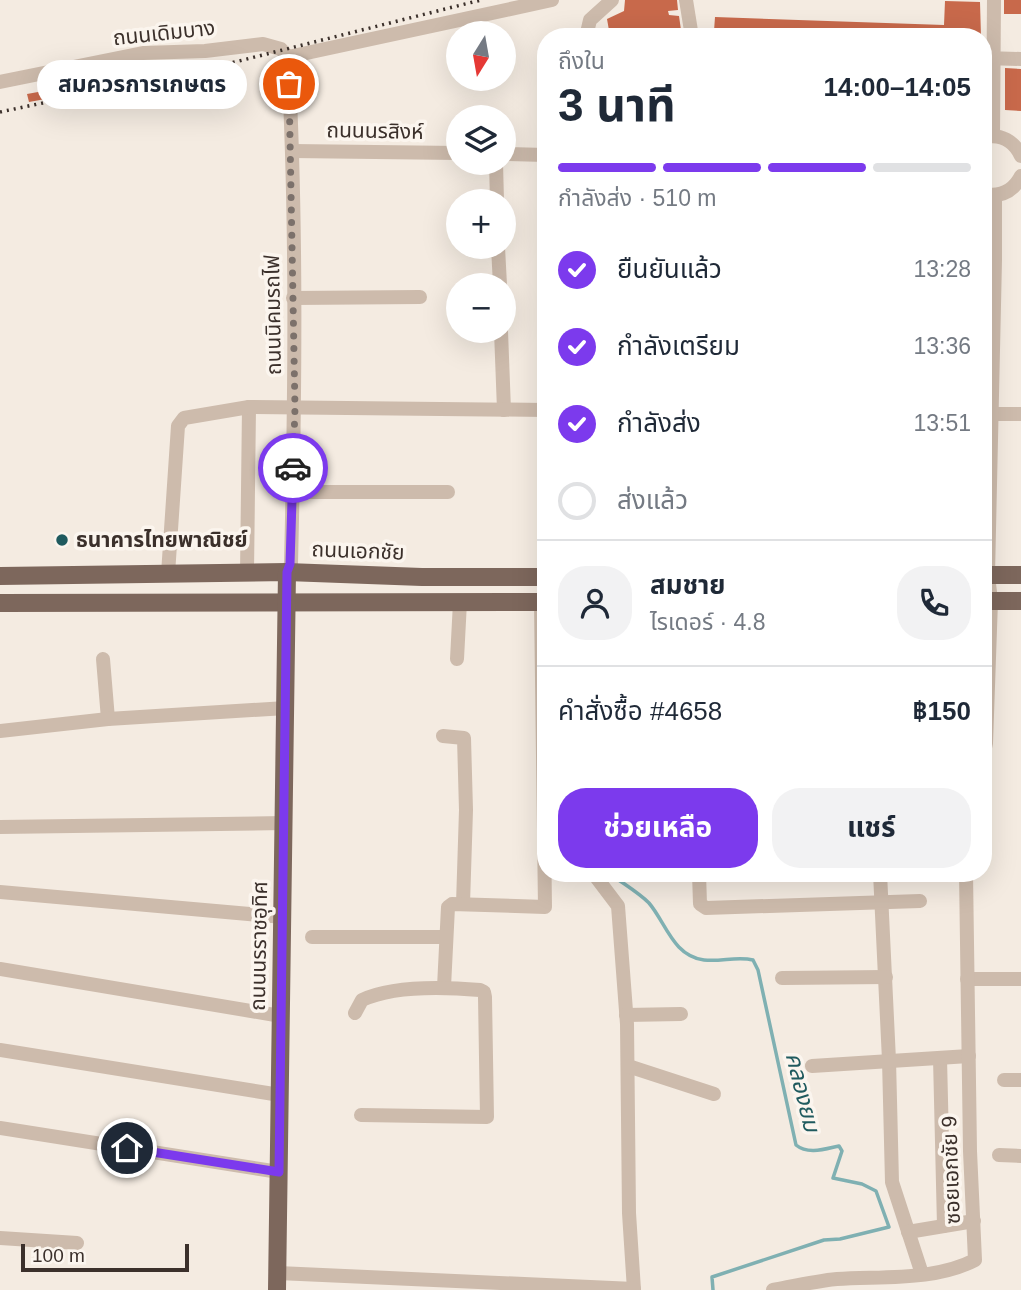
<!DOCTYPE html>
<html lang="th">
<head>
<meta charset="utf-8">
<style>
	:root { --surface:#fff; --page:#f2f2f3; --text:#1f2937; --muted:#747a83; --line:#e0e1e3; --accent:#7c3aed }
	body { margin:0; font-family:Helvetica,"Noto Sans Thai",sans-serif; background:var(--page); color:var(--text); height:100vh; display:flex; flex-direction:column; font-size:26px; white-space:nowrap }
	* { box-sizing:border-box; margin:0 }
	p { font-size:23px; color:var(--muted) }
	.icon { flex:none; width:38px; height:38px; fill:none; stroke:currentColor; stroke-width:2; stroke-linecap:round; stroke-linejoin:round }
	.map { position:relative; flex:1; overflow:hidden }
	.drawer { position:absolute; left:537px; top:28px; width:455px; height:854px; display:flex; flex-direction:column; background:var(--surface); border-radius:28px; box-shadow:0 7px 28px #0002 }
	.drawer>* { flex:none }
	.needle { width:46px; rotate:191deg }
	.fabs { position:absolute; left:446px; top:21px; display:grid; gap:14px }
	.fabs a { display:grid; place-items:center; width:70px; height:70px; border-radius:50%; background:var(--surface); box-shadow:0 7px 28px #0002; font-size:35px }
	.scale { position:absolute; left:21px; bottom:18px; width:168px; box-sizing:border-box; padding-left:7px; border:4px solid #3b302b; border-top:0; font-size:19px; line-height:24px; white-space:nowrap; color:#3b302b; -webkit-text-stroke:5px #fbf5ee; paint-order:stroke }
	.pin { position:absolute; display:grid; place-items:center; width:60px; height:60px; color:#fff; margin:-30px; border:4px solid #fff; border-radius:50%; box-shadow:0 2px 7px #0007 }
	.courier { position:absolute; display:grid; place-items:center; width:70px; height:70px; margin:-35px; border:5px solid #7c3aed; border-radius:50%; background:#fff; color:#222; box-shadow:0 2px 9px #0007 }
	.bubble { position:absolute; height:49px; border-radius:24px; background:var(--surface); box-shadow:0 7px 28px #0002; font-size:23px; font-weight:700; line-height:49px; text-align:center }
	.head em { font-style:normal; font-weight:700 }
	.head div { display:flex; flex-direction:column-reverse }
	.head { display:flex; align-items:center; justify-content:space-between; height:119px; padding:0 21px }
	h1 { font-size:46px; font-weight:700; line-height:52px }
	.bar { display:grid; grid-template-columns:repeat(4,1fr); gap:10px 7px; align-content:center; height:84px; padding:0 21px }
	.bar i { height:9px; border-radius:5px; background:var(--line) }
	.bar .current { background:var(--accent) }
	.bar p { grid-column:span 4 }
	.line { display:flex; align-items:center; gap:18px; padding:0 21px; border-top:2px solid var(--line) }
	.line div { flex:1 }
	.round { display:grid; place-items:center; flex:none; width:74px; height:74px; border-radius:28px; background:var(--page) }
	ol { padding:0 21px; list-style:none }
	li { display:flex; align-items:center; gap:21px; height:77px }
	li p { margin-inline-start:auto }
	li .icon { padding:7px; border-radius:50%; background:var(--accent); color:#fff; stroke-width:4 }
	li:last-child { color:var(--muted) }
	li i { width:38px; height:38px; border:4px solid var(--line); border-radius:50% }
	.cta { display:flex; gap:14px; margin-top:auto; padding:14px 21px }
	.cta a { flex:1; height:80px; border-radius:28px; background:var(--accent); color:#fff; font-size:28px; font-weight:700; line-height:80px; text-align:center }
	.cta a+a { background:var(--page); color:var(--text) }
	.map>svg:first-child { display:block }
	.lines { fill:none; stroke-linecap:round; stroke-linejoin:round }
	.stream { stroke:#7fb0b2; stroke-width:3.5 }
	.building { fill:#c8694b }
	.minor { stroke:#cdbbac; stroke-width:14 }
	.major { stroke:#7d675c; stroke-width:18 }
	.rail { stroke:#3b302b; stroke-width:3.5; stroke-dasharray:2 5; stroke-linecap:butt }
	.done { stroke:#7c716b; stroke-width:7; stroke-dasharray:0 12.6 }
	.route { stroke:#7c3aed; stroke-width:9 }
	.poi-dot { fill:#1f5a5e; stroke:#fbf5ee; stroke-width:2.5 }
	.labels { text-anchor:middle; stroke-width:7; stroke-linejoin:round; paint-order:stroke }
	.street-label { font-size:21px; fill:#3b302b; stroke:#fbf5ee }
	.poi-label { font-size:21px; font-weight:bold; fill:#3b302b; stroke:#fbf5ee; text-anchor:start }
	.water-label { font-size:23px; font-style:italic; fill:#1f5a5e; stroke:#fbf5ee }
</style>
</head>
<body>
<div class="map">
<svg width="1021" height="1290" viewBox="0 0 1021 1290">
	<rect width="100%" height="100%" fill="#f4ebe1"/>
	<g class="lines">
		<!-- stream -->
		<path class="stream" d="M609 873C622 883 638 892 649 903 666 923 673 956 704 960 721 962 737 956 753 960L758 970 796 1145C808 1155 825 1149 839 1146L842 1151 833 1178 862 1184 876 1191 889 1227 840 1239 824 1240 712 1277 713 1290"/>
	</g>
	<!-- building -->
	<g class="building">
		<path d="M625 0H677L678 10 668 11 669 15 679 16 682 37 610 36 607 19 624 11Z"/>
		<rect x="1004" y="0" width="17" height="14"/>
		<path d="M945 1 980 2 981 37H723L714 31 715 17 944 25Z"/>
		<path d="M1005 68 1021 69V111L1005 110Z"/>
		<path d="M49 90 51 98 29 102 27 94Z"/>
	</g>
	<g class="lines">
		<!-- minor -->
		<g class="minor">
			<path d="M686 0 692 37"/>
			<path d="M586 37 590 20 612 0"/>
			<path d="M288 57 552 0"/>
			<path d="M984 58 1021 59"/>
			<path d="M0 82 143 53 205 51 263 44 281 49 288 57"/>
			<path d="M993 136 994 0"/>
			<path d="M985 137C1001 134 1014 141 1021 156"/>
			<path d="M292 151 458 153"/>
			<path d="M504 154 546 155"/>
			<path d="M496 163 497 201"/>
			<path d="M984 194C1000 197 1013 192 1021 176"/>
			<path d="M498 247 500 285"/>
			<path d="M293 298 420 297"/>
			<path d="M501 331 504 410"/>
			<path d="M985 414H1021"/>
			<path d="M293 492H448"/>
			<path d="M287 572 291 564C295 395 297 226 288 57"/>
			<path d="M247 573 249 407"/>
			<path d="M168 574 178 426 184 418 249 407 546 410"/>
			<path d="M103 659 108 719"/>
			<path d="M457 659 460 602"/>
			<path d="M0 731 108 719 286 708"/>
			<path d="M443 736 464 738 466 810 463 904"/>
			<path d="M984 753 986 743 991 601 988 575 995 260V196"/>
			<path d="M0 827 284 823"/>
			<path d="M593 873 618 906 627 1024 629 1213 634 1290"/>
			<path d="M699 873 700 904 706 908 920 901"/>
			<path d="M880 873 889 1060 892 1182 922 1274"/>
			<path d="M0 892 283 917"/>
			<path d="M312 937H446"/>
			<path d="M0 969 281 1016"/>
			<path d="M782 978 886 977"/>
			<path d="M967 979H1021"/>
			<path d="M444 987 448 907 452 904 545 907 541 602"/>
			<path d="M355 1013 362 1000C394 985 445 987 480 990L484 992 485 997 487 1117 361 1115"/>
			<path d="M626 1015 681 1014"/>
			<path d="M0 1050 280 1095"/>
			<path d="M940 1058 944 1226"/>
			<path d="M628 1066 714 1094"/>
			<path d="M812 1066 969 1056"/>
			<path d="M1004 1080H1021"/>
			<path d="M0 1128 279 1172"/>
			<path d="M999 1155 1021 1156"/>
			<path d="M908 1232 974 1221"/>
			<path d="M0 1238 77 1243"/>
			<path d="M278 1273 634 1289"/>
			<path d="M773 1290C794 1286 816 1281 837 1279 882 1276 935 1281 975 1260L970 1151 966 873"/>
		</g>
		<!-- major -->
		<g class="major">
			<path d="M984 575H1021"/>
			<path d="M0 576 287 572 422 577H546"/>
			<path d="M984 601H1021"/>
			<path d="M0 603 546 602"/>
			<path d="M277 1290 287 572"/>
		</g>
		<!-- rail -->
		<path class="rail" d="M0 112 223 65 481 0"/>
	</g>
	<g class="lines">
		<!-- done -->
		<path class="done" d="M289 84 295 408 293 468"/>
		<!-- route -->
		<path class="route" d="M127 1148 279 1172 287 572 290 564 293 468"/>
	</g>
	<!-- markers -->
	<circle class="poi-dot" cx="62" cy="540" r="7"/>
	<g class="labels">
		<!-- street labels -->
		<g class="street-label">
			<text transform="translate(164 33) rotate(-6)" y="7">ถนนเดิมบาง</text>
			<text transform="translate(375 131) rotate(1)" y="7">ถนนนรสิงห์</text>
			<text transform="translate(273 315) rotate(-91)" y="7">ถนนนิคมรถไฟ</text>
			<text transform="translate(358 551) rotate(2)" y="7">ถนนเอกชัย</text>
			<text transform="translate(259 946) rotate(-89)" y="7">ถนนนรราชอุทิศ</text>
			<text transform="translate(951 1170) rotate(-92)" y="7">ซอยเอกชัย 9</text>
		</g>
		<!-- poi labels -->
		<g class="poi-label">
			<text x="76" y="547">ธนาคารไทยพาณิชย์</text>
		</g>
		<!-- water labels -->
		<g class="water-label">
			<text transform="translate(803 1092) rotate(76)" y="8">คลองยม</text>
		</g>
	</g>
</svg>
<div class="fabs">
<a><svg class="needle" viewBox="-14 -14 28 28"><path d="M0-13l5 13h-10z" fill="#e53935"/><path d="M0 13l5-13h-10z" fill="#747a83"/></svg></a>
<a><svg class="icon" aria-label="layers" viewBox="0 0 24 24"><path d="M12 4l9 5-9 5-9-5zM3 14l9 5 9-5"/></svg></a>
<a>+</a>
<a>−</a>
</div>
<div class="scale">100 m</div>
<div class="pin" style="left:289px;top:84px;background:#ea580c"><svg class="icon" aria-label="bag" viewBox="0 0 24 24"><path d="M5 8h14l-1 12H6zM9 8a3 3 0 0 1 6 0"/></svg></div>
<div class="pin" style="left:127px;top:1148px;background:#1f2937"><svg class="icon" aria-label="home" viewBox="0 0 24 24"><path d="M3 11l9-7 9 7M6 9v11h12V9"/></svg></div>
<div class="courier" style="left:293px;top:468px"><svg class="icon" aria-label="car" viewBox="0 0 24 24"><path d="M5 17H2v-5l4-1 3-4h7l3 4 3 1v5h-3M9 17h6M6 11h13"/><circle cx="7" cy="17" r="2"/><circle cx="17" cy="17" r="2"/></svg></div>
<div class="bubble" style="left:37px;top:60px;width:210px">สมควรการเกษตร</div>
<section class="drawer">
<div class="head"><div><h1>3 นาที</h1><p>ถึงใน</p></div><em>14:00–14:05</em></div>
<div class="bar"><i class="current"></i><i class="current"></i><i class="current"></i><i></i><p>กำลังส่ง · 510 m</p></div>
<ol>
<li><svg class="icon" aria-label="check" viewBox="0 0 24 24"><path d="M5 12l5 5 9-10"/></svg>ยืนยันแล้ว<p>13:28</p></li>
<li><svg class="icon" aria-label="check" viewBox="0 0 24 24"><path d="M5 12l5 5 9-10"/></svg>กำลังเตรียม<p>13:36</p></li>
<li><svg class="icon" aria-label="check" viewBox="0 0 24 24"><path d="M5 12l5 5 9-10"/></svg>กำลังส่ง<p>13:51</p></li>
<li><i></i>ส่งแล้ว</li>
</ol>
<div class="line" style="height:126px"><a class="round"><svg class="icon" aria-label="person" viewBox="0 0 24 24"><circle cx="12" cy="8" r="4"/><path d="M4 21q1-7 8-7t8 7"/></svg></a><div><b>สมชาย</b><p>ไรเดอร์ · 4.8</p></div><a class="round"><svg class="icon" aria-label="phone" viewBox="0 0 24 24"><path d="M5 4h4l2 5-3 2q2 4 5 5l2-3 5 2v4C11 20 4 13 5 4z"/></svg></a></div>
<div class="line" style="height:91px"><div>คำสั่งซื้อ #4658</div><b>฿150</b></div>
<div class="cta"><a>ช่วยเหลือ</a><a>แชร์</a></div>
</section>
</div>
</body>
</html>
